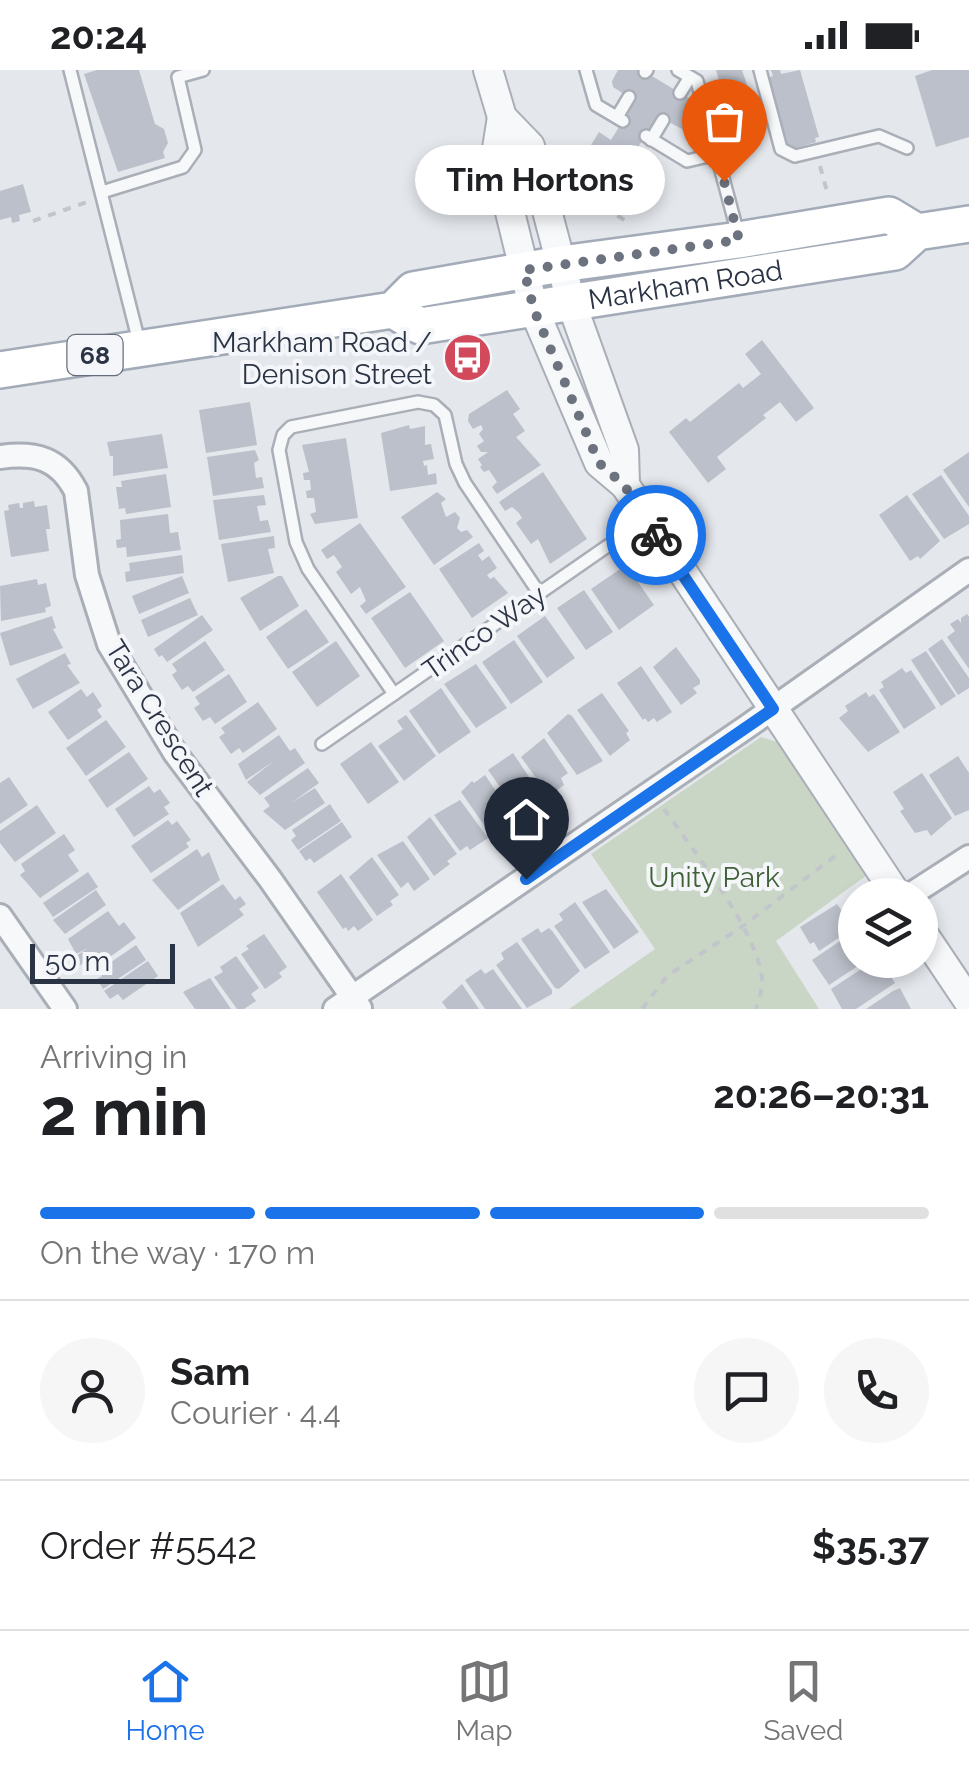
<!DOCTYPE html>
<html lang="en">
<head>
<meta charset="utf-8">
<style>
	:root { --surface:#fff; --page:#f6f6f6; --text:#202124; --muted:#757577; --line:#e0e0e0; --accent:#1a73e8 }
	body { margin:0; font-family:Raleway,sans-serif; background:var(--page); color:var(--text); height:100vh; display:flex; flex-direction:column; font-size:38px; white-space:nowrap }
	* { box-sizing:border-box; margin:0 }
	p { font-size:32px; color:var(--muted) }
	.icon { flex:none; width:55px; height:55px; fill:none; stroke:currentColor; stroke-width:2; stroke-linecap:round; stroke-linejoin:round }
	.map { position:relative; height:939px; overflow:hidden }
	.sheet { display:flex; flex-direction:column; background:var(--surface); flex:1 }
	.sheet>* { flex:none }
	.buttons { position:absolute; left:838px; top:808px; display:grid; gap:20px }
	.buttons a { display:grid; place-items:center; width:100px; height:100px; border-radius:50%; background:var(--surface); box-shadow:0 5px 15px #0003; font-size:50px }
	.scale { position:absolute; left:30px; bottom:25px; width:145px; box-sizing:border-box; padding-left:10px; border:5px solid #2b3445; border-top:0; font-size:28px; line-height:35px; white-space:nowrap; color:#2b3445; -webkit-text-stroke:8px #f4f6f9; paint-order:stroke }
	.pin { position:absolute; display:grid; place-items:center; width:85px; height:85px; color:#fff; margin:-102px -42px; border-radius:50% 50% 50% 0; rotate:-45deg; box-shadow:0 0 10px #0007 }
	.pin .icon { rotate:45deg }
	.courier { position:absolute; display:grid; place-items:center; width:100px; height:100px; margin:-50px; border:8px solid #1a73e8; border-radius:50%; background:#fff; color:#222; box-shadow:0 2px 12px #0007 }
	.bubble { position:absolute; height:70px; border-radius:35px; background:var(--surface); box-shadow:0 5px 15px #0003; font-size:32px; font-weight:700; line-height:70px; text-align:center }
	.summary em { font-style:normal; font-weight:700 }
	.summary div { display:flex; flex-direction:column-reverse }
	.summary { display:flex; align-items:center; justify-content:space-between; height:170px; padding:0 40px }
	h1 { font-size:65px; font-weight:700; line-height:75px }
	.bar { display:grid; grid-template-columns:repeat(4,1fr); gap:15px 10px; align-content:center; height:120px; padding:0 40px }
	.bar i { height:12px; border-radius:8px; background:var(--line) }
	.bar .active { background:var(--accent) }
	.bar p { grid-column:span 4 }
	.line { display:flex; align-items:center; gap:25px; padding:0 40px; border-top:2px solid var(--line) }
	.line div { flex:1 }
	.round { display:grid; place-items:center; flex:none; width:105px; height:105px; border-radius:52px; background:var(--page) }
	.status { display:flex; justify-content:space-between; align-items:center; height:70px; padding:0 50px; background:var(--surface); direction:ltr }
	.status svg { height:28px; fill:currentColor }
	.tab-bar { display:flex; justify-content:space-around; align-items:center; height:140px; border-top:2px solid var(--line); background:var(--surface); font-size:28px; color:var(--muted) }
	.tab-bar a { display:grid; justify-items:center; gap:5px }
	.tab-bar .active { color:var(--accent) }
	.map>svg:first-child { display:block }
	.green { fill:#c9d6c5 }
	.building { fill:#bbc0ca }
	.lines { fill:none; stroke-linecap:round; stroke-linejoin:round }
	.service-casing { stroke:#a9aeb7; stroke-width:16 }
	.minor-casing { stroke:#a9aeb7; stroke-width:28 }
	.tertiary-casing { stroke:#a9aeb7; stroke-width:32 }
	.primary-casing { stroke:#a3abb8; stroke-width:40 }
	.path { stroke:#c2c5cb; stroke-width:4; stroke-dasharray:8 8; stroke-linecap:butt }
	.service { stroke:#f7f8fa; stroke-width:11 }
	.minor { stroke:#f7f8fa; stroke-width:22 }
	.tertiary { stroke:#f7f8fa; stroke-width:28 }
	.primary { stroke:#fff; stroke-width:35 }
	.done { stroke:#6c737f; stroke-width:10; stroke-dasharray:0 18 }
	.route { stroke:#1a73e8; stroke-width:12 }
	.labels { text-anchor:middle; stroke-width:8; stroke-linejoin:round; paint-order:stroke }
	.shield { fill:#f4f6f9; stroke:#676e7b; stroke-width:2.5 }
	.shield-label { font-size:25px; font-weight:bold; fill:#2b3445 }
	.street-label { font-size:28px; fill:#2b3445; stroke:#f4f6f9 }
	.poi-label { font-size:28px; fill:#2b3445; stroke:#f4f6f9; text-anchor:end }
	.park-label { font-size:28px; fill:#3f6138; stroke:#f4f6f9 }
</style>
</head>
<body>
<div class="status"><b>20:24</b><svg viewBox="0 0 49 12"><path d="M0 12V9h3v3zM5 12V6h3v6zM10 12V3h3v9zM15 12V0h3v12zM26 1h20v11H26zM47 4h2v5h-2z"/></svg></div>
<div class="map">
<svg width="969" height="939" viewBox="0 0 969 939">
	<rect width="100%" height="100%" fill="#e4e7ec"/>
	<!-- green -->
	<path class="green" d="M761 667 780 673 867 805 776 871 819 939H569L655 879 591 784Z"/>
	<!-- building -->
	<g class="building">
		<path d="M97 0H139L155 54 164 59 168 73 163 82 165 88 118 102 84 4Z"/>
		<path d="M618 0H642L695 32 699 38 697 47 686 61 657 46 634 84 644 91 639 100 654 110 649 118 632 108 625 120 580 93 599 62 611 70 635 31 613 17 612 11Z"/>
		<path d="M716 0H742L751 27 726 34Z"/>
		<path d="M771 0H780L781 4 800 0 819 67 815 68 816 72 789 80 788 75 784 77 764 9 773 6Z"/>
		<path d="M932 0H969V67L936 77 915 6Z"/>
		<path d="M23 114 31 142 19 145 20 151 12 153 11 147 0 150V121Z"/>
		<path d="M762 270 814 338 796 352 780 332 763 345 766 348 717 387 726 399 708 413 669 362 686 348 690 352 739 313 743 318 761 304 745 284Z"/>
		<path d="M507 320 520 339 513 344 525 361 516 367 541 395 497 424 492 417 497 412 489 400 484 402 480 397 482 395 478 389 488 382H481L477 376 484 371 479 364 483 359 481 355 473 359 468 351 469 344Z"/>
		<path d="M250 332 257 375 206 383 199 340Z"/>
		<path d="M409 355 410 359 425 356V375L431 374 434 389 423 391 424 396 427 395 428 405 436 403 437 414 390 421 381 363Z"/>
		<path d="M162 364 168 398 113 406V386H110L107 372Z"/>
		<path d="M346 368 358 448 315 454 310 444 316 442 314 428H307L306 421 311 420 310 410H304L303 403 309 402 302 375Z"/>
		<path d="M255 380 259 390 254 393 256 408 262 407 264 418 213 426 207 387Z"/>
		<path d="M969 382V437L943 400Z"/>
		<path d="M543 402 587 469 550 494 538 469 531 474 516 453 522 448 519 443 512 437 505 441 499 432Z"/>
		<path d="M166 404 171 437 126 444 125 438 119 439 116 417H122L121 411Z"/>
		<path d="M941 405 969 446V454L944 469 912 424Z"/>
		<path d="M437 422 446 429 441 433 446 447 455 442 460 448 457 458 461 462 467 460 473 467 434 495 401 447Z"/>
		<path d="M264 425 266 435 257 436 260 451 268 450 271 462 219 470 213 430Z"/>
		<path d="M907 425 940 471 920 489 918 486 910 491 879 445Z"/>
		<path d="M34 431 35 437 47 435 50 459H46L49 481 11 487 4 441 9 440 8 435 19 433 20 438H23V433Z"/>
		<path d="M168 444 170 463 178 462 181 480 127 487 126 477 117 478 116 470 121 469 120 450Z"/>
		<path d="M360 453 406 517 366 544 360 536 366 531 360 517 351 524 336 502 342 497 334 485 327 489 321 480Z"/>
		<path d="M274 466 275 478 268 479 274 503 228 512 221 474Z"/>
		<path d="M479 473 484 481 478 485 482 491 489 486 497 498 487 505 490 509 494 507 508 523 472 548 439 499Z"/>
		<path d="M182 485 184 503 126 512 125 502 130 501 129 493Z"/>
		<path d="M626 495 654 535 619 560 591 519Z"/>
		<path d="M182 506 189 523 139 544 132 526Z"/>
		<path d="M278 506H282L299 536 260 561 240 528Z"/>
		<path d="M37 509 38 515 46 513 51 536 45 538 46 542 1 551 0 516Z"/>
		<path d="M584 520 613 562 586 580 557 538Z"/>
		<path d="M410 522 444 571 405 598 371 548Z"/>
		<path d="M190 528 198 545 148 567 141 550Z"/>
		<path d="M306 539 329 572 288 599 266 567Z"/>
		<path d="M967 544 969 547V599L947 567 955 561 950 554 958 549 961 553V548Z"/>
		<path d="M202 545 213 560 167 592 162 585 159 587 154 579Z"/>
		<path d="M52 546 56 558 53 559 63 578 10 596 0 563Z"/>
		<path d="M545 546 575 588 547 608 517 566Z"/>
		<path d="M942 569 969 608V618L958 625 928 579Z"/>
		<path d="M514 570 543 612 511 634 482 592Z"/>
		<path d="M205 571 225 600 193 622 188 616 182 620 172 605 177 601 172 594Z"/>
		<path d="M336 571 360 606 317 637 292 602Z"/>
		<path d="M676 577 700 610V614L693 618 697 623 681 635 653 597Z"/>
		<path d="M926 581 956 626 941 636 911 590Z"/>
		<path d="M65 583 71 594 67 595 80 613 33 639 16 609Z"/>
		<path d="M476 594 507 638 476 658 444 614Z"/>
		<path d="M641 596 672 642 657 652 654 648 648 652 645 648 643 650 617 613Z"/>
		<path d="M902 598 906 603 911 600 936 638 904 659 879 620 884 617 881 612Z"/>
		<path d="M229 604 247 632 215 654 210 647 203 651 194 638 200 634 195 627Z"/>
		<path d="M441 618 471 662 439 684 409 641Z"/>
		<path d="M81 619 87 627 93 622 102 636 97 640 102 647 68 670 48 642Z"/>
		<path d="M866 622 869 627 874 624 900 662 868 682 839 648 848 641 845 636Z"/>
		<path d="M602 623 629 661 626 663 630 670 610 686 577 640Z"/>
		<path d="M258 632 277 659 243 683 239 678 231 684 219 667 225 663 221 658Z"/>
		<path d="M568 644 572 646 603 691 577 705 547 663Z"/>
		<path d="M406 645 436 686 404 711 378 676 403 659 397 651Z"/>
		<path d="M106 650 126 677 86 706 66 678Z"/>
		<path d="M279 665 290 681 295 678 305 693 260 725 247 712 274 691 246 710 238 694Z"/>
		<path d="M544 668 568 703 561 708 564 715 549 726 521 687Z"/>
		<path d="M371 672 399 712 368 734 340 694Z"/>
		<path d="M129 682 148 709 107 738 88 710Z"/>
		<path d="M513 683 545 731 530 741 528 739 522 743 517 736 515 738 488 700Z"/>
		<path d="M958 686 969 703V740L955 746 929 705Z"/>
		<path d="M308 698 319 713 291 733 315 718 325 733 285 760 263 741 270 736 264 728Z"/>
		<path d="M922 703 952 748 931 766 927 760 915 763 900 741 904 739 893 722Z"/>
		<path d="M485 705 515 749 493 768 461 722 472 711 474 713Z"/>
		<path d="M9 707 28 735 0 754V713Z"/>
		<path d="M149 716 154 723 160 719 170 733 164 737 169 744 134 767 115 739Z"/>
		<path d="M460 730 488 768 470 780 467 776 460 781 434 745Z"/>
		<path d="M330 734 341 751 298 780 291 770 296 766 292 760Z"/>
		<path d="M37 735 56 763 15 792 0 773V761Z"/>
		<path d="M430 747 457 784 447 791 450 794 434 806 407 767Z"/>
		<path d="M168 750 172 755 177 751 191 770 186 773 189 777 151 803 131 776Z"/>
		<path d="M342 752 352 767 314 793 310 788 306 791 299 781Z"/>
		<path d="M64 764 75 780 68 785 79 801 40 828 20 805 25 801 21 794Z"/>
		<path d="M403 771 430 809 414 821 408 812 401 818 377 785Z"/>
		<path d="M197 779 202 787 209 782 220 810 178 840 152 810Z"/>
		<path d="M372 787 399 825 390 831 393 835 377 846 349 807Z"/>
		<path d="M88 802 98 817 53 847 43 833Z"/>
		<path d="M341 804 373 850 358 861 354 856 348 861 346 857 343 859 317 822Z"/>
		<path d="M223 814 235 830 240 826 246 834 239 839 244 845 198 877 180 843Z"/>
		<path d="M606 819 639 862 614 879 582 832Z"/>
		<path d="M96 820 106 835 65 864 53 850Z"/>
		<path d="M575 832 610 882 585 899 554 856 563 850 559 844Z"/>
		<path d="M837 834 842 841 847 838 855 857 819 881 814 872 810 874 800 857Z"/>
		<path d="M108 841 119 856 124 852 136 868 92 900 86 891 79 896 73 888 88 878 76 884 68 869Z"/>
		<path d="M538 858 541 863 549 858 553 862 580 901 559 919 555 918 521 869Z"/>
		<path d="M855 861V890H867L829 915 812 890Z"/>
		<path d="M264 864 287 897 279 903 282 907 265 919 241 884 249 879 246 876Z"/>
		<path d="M517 872 552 920V924L527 938 496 895 504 889 501 883Z"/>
		<path d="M136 875 146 890 103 919 97 909 102 906 98 901Z"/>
		<path d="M236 886 259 918 251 924 256 931 244 939H237L214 907 223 902 220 897Z"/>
		<path d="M875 890 884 896 895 913 856 939H842L831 919Z"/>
		<path d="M148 891 158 906 123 930 118 924 110 929 104 921Z"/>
		<path d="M481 899 485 904 493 899 522 939H485L465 910Z"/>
		<path d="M210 908 231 939H195L183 922Z"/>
		<path d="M462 914 479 939H447L442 932Z"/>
		<path d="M900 918 911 939H866L893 921Z"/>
	</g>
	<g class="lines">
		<defs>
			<g id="service">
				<path d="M70 0 139 272"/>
				<path d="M586 0 596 35 623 51"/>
				<path d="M678 0 697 11 738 164"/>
				<path d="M760 0 781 79 795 86 879 66 907 78"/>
				<path d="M645 2 647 0"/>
				<path d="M680 23 690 7"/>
				<path d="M617 47 629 27"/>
				<path d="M646 66 687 91 717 84 740 52 735 32"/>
				<path d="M651 70 663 50"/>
				<path d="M102 122 183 97 195 80 178 7 203 0"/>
				<path d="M394 624 308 499 296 472 279 380 283 365 291 357 418 332 434 335 445 345 456 394 465 413 539 523"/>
				<path d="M322 674 645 450"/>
			</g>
			<g id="minor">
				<path d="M0 387C35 382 59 388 76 421L87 505 109 574 175 683 270 809 360 938"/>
				<path d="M910 825 969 787"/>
				<path d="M0 846 65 939"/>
				<path d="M335 939 748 656 969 500"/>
			</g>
			<g id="tertiary">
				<path d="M488 0 502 47 530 76 571 232 624 380 625 415"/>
				<path d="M502 47 496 85 534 240 599 393 625 415 897 825"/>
				<path d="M920 859 969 932"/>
			</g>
			<g id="primary">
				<path id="s1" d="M393 240 420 256 895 182 917 162 969 154"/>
				<path d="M0 300 393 240 413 220 561 194 739 170 889 145 917 162"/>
			</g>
		</defs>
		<!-- service casing -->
		<use href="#service" class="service-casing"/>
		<!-- minor casing -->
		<use href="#minor" class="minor-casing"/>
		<!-- tertiary casing -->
		<use href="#tertiary" class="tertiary-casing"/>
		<!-- primary casing -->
		<use href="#primary" class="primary-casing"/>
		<!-- path -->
		<g class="path">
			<path d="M820 96 828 125"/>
			<path d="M563 112 631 154"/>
			<path d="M33 151 90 131"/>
			<path d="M664 739C691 778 765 869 762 916 761 923 758 932 756 939"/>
			<path d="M642 939 667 906 743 856 835 786"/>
		</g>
		<!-- service -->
		<use href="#service" class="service"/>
		<!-- minor -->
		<use href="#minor" class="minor"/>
		<!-- tertiary -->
		<use href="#tertiary" class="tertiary"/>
		<!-- primary -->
		<use href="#primary" class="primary"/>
	</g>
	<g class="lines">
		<!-- done -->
		<path class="done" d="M656 465 624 415 599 393 534 240 524 200 739 170 724 111"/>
		<!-- route -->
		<path class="route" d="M526 809 773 639 656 465"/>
	</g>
	<!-- icons -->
	<defs>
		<symbol id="bus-disc" viewBox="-11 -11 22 22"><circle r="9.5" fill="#d1495b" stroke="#f4f6f9"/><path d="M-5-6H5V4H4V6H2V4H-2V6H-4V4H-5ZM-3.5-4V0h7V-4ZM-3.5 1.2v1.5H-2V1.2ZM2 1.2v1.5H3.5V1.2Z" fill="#fff"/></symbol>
	</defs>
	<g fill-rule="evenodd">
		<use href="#bus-disc" x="440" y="260" width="55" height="55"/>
	</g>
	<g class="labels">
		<!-- shield labels -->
		<rect class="shield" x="67.5" y="265" width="55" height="40" rx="8"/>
		<g class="shield-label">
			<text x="95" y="294">68</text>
		</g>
		<!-- street labels -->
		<g class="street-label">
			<text dy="10" stroke="none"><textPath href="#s1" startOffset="300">Markham Road</textPath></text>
			<text transform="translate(484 562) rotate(-35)" y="10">Trinco Way</text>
			<text transform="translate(160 648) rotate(58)" y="10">Tara Crescent</text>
		</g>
		<!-- poi labels -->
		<g class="poi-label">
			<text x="432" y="282">Markham Road /<tspan x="432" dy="32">Denison Street</tspan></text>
		</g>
		<!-- park labels -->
		<g class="park-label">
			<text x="714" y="817">Unity Park</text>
		</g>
	</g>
</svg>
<div class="buttons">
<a><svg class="icon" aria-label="layers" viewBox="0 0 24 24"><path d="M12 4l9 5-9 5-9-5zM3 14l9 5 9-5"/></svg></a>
</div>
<div class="scale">50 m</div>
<div class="pin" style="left:724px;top:111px;background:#ea580c"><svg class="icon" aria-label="bag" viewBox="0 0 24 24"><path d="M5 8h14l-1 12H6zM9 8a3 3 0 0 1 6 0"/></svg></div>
<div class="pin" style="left:526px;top:809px;background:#1f2937"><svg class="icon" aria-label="home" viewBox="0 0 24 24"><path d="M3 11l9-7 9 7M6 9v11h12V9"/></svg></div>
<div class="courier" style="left:656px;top:465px"><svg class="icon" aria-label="bike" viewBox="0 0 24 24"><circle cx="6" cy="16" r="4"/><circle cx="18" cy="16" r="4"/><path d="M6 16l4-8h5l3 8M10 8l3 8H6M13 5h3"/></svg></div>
<div class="bubble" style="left:415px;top:75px;width:250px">Tim Hortons</div>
</div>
<section class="sheet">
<div class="summary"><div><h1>2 min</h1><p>Arriving in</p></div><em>20:26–20:31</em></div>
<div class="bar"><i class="active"></i><i class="active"></i><i class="active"></i><i></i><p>On the way · 170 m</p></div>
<div class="line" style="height:180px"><a class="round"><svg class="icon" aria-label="person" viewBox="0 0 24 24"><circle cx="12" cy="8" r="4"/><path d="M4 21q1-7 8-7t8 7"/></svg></a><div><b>Sam</b><p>Courier · 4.4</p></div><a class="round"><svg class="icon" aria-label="chat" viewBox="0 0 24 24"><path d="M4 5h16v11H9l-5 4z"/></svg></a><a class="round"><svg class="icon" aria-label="phone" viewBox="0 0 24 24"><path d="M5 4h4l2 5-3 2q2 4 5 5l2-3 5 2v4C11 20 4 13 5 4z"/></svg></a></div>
<div class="line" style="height:130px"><div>Order #5542</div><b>$35.37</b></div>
</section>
<nav class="tab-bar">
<a class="active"><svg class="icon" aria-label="home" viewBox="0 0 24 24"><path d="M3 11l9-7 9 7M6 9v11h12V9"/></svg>Home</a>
<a><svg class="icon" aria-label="map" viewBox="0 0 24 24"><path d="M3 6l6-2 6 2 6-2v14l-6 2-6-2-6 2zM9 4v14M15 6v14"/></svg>Map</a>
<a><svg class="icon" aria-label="saved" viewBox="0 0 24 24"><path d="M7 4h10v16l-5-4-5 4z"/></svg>Saved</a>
</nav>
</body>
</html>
